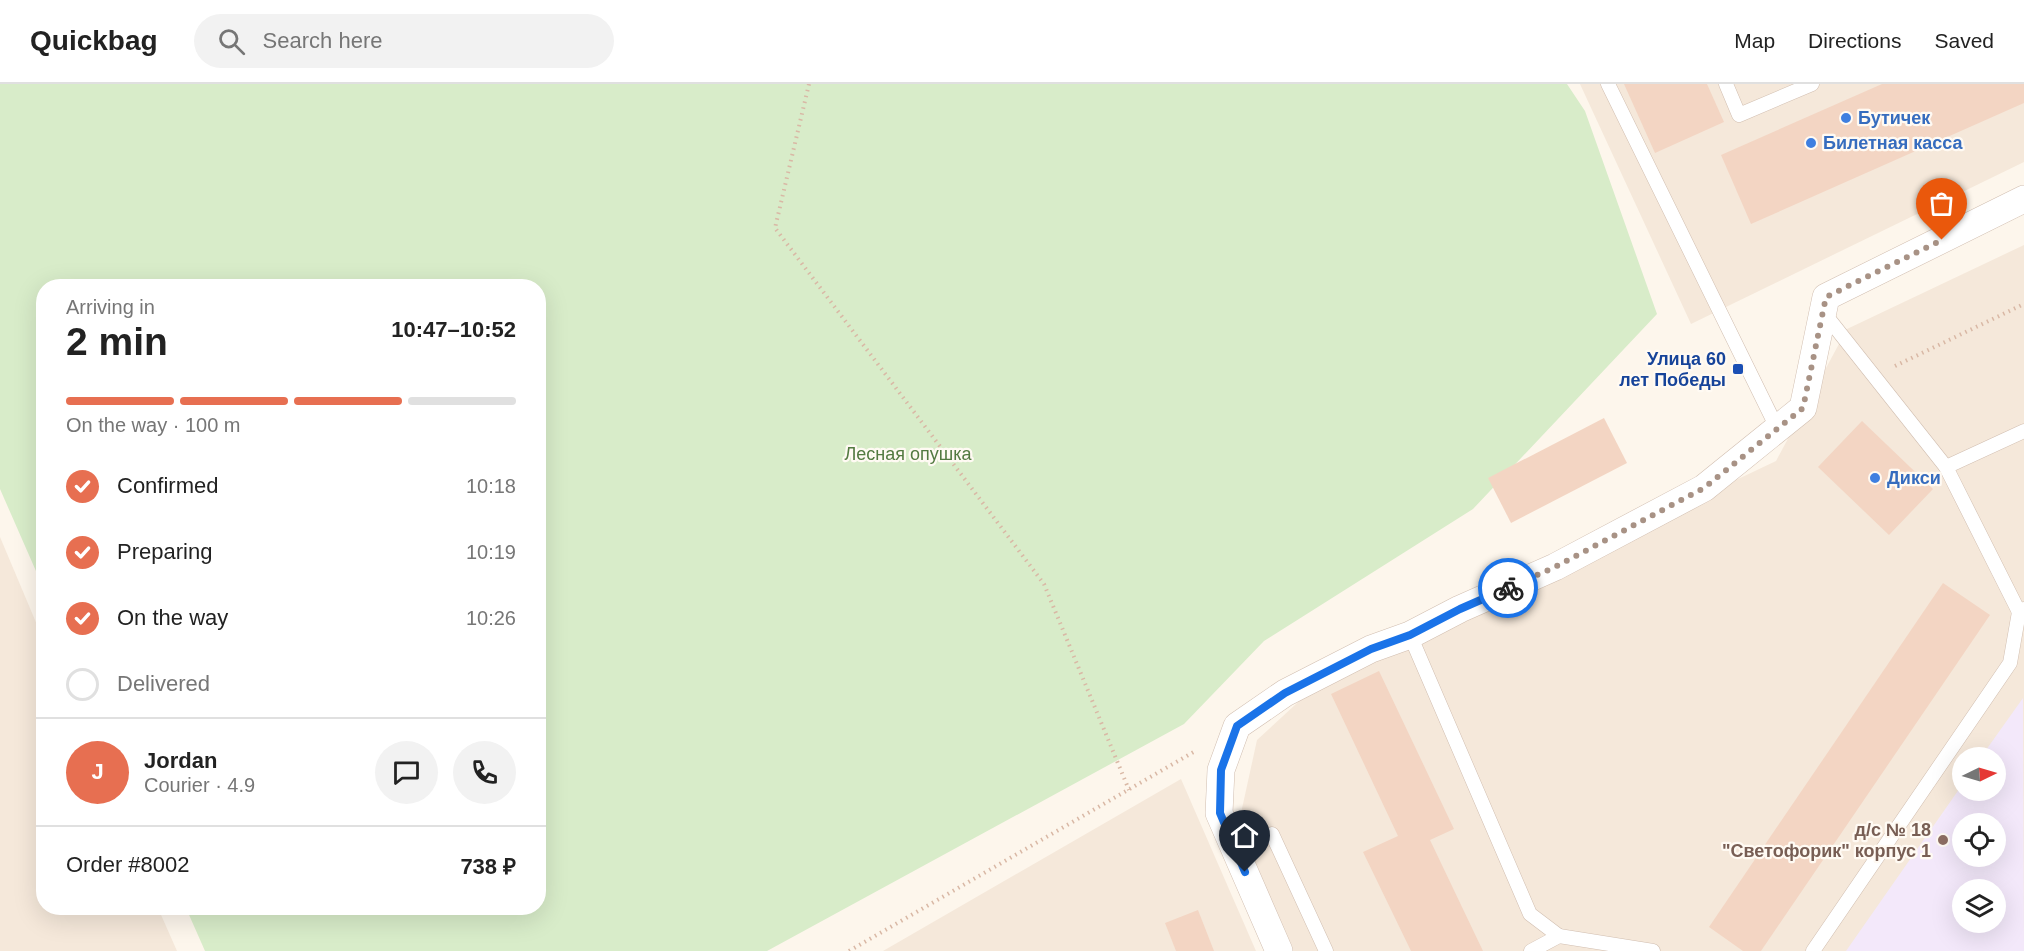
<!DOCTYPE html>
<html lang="en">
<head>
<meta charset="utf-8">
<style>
	:root { --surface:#fff; --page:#f2f2f2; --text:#222; --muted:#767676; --line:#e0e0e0; --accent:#e76f51 }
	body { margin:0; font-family:Helvetica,sans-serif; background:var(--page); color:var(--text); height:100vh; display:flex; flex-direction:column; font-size:22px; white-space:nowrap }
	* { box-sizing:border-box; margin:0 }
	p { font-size:20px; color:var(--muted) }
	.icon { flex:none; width:33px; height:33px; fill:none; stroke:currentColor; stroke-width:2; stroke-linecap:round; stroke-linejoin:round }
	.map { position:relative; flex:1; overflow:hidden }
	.sheet { position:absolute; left:36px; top:195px; width:510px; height:636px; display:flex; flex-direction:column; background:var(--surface); border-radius:24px; box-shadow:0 6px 24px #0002 }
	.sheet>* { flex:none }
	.needle { width:39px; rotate:85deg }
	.fabs { position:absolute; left:1952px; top:663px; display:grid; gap:12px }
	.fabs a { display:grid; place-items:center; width:54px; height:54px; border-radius:50%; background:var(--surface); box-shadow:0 6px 24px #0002; font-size:30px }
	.pin { position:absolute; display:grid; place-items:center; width:51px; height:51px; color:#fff; margin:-62px -26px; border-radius:50% 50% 50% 0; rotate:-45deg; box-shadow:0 0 6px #0007 }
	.pin .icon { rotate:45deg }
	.courier { position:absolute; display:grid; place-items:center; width:60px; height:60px; margin:-30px; border:4px solid #1a73e8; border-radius:50%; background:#fff; color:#222; box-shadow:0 2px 8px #0007 }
	.headline em { font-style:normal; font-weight:700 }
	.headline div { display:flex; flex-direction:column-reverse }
	.headline { display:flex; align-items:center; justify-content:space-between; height:102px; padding:0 30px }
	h1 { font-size:39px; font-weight:700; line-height:45px }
	.bar { display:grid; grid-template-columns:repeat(4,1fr); gap:9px 6px; align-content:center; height:72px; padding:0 30px }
	.bar i { height:8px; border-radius:4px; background:var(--line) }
	.bar .selected { background:var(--accent) }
	.bar p { grid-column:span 4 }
	.line { display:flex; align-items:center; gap:15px; padding:0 30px; border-top:2px solid var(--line) }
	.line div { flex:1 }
	.round { display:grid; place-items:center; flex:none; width:63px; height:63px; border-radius:32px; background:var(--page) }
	ol { padding:0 30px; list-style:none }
	li { display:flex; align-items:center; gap:18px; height:66px }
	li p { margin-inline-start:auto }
	li .icon { padding:6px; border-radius:50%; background:var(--accent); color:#fff; stroke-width:4 }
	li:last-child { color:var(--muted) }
	li i { width:33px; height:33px; border:3px solid var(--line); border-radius:50% }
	header { display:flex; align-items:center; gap:36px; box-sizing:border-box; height:84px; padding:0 30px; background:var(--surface); border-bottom:2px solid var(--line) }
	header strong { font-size:28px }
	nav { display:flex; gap:33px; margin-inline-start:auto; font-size:21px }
	.search { width:420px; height:54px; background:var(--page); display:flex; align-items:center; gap:15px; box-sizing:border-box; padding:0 21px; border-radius:33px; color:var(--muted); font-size:22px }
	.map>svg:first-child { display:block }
	.residential { fill:#f5e8da; fill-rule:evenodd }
	.education { fill:#f3e8fa; fill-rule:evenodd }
	.green { fill:#d8ecc9 }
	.building { fill:#f3d5c3 }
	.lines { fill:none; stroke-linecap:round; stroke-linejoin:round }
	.lane-casing { stroke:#d1beb0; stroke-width:15 }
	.street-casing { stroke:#d1beb0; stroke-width:28 }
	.path { stroke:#d9b8a5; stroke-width:4; stroke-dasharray:1.5 4.5; stroke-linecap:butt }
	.lane { stroke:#fff; stroke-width:14 }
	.street { stroke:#fff; stroke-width:27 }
	.done { stroke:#a89285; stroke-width:6; stroke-dasharray:0 10.8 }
	.route { stroke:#1a73e8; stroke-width:8 }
	.shop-dot { fill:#3f7fe0; stroke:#fffaf3; stroke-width:2 }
	.transit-dot { fill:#1a4fb4; stroke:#fffaf3; stroke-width:2 }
	.education-dot { fill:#8d6e63; stroke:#fffaf3; stroke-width:2 }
	.labels { text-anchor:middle; stroke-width:4.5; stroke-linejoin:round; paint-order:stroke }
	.shop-label { font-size:18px; font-weight:bold; fill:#366cbe; stroke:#fffaf3; text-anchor:start }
	.transit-label { font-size:18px; font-weight:bold; fill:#164399; stroke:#fffaf3; text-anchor:end }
	.park-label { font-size:18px; fill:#537a41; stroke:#fffaf3 }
	.education-label { font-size:18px; font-weight:bold; fill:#785e54; stroke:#fffaf3; text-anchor:end }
</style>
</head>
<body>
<header>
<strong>Quickbag</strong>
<div class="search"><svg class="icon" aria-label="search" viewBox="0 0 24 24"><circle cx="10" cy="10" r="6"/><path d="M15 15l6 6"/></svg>Search here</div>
<nav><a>Map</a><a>Directions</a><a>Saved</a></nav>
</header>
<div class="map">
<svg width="2024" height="867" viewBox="0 0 2024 867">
	<rect width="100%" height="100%" fill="#fdf6ec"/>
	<!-- residential -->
	<g class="residential">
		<path d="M1580 0H2024V78L1691 240Z"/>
		<path d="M2024 161V867H1289L1236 752 1257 656 1334 585 1410 551 1776 377 1847 245ZM1962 674H1995V706H1962ZM1962 740H1995V772H1962ZM1962 806H1995V838H1962Z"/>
		<path d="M0 453 43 555 44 824H158L177 867H0Z"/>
		<path d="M1181 695 1256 867H883Z"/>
	</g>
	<!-- education -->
	<path class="education" d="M2023 614 2024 867H1846L1962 701V706H1995V674L1981 673ZM1962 740H1995V772H1962ZM1962 806H1995V838H1962Z"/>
	<!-- green -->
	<path class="green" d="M0 0H1567L1585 27 1657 230 1473 425 1264 557 1184 640 767 867H205L186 824H538V202H44L43 503 0 405Z"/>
	<!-- building -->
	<g class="building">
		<path d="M1624 0H1707L1724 38 1655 69Z"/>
		<path d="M1882 0H2024V19L1751 140 1721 71Z"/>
		<path d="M1604 334 1627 379 1511 439 1488 394Z"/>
		<path d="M1862 337 1933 405 1889 451 1818 383Z"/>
		<path d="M1943 499 1990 531 1761 867H1743L1709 843Z"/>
		<path d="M1379 587 1454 745 1430 756 1483 867H1411L1363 768 1398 752 1331 610Z"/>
		<path d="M1198 826 1214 867H1176L1165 839Z"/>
	</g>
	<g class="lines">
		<defs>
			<g id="lane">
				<path d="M1608 0 1777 344"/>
				<path d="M1726 0 1739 31 1812 0"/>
				<path d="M1824 229 1946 383"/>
				<path d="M2024 347 1946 383 2019 528 2024 525"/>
				<path d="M1410 551 1530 830 1559 852"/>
				<path d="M1272 750 1326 867"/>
				<path d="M1531 867 1559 852 1653 867"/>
				<path d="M1813 867 2010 579 2019 528"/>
			</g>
			<path id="street" d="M1279 867 1219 729 1221 686 1237 642 1285 609 1371 565 1410 551 1460 525 1555 483 1704 404 1803 324 1826 213 2024 115"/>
		</defs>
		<!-- lane casing -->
		<use href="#lane" class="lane-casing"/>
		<!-- street casing -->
		<use href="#street" class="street-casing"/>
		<!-- path -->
		<g class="path">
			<path d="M809 0 775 144 1044 500 1129 706"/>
			<path d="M1895 282 2024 220"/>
			<path d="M849 867 1197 666"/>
		</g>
		<!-- lane -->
		<use href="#lane" class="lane"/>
		<!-- street -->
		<use href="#street" class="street"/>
	</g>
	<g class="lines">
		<!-- done -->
		<path class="done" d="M1508 504 1555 483 1704 404 1803 324 1826 213 1942 156"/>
		<!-- route -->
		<path class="route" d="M1245 788 1220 729 1221 686 1237 642 1285 609 1371 565 1410 551 1460 525 1508 504"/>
	</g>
	<!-- markers -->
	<g class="shop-dot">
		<circle cx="1846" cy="34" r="6"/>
		<circle cx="1811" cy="59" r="6"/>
		<circle cx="1875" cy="394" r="6"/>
	</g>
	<rect class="transit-dot" x="1732" y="279" width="12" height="12" rx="3"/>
	<circle class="education-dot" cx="1943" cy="756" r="6"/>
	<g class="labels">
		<!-- shop labels -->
		<g class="shop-label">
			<text x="1858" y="40">Бутичек</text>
			<text x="1823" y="65">Билетная касса</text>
			<text x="1887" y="400">Дикси</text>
		</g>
		<!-- transit labels -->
		<g class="transit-label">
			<text x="1726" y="281">Улица 60<tspan x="1726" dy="21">лет Победы</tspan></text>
		</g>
		<!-- park labels -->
		<g class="park-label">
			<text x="908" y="376">Лесная опушка</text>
		</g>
		<!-- education labels -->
		<g class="education-label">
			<text x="1931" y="752">д/с № 18<tspan x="1931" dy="21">"Светофорик" корпус 1</tspan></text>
		</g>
	</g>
</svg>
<div class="fabs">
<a><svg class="needle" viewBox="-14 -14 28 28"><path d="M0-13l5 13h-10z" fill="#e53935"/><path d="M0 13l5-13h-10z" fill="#767676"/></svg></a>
<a><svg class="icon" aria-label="locate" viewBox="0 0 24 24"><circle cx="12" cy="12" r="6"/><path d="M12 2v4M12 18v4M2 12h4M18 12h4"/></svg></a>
<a><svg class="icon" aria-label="layers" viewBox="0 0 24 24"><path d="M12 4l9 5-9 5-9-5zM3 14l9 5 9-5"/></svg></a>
</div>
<div class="pin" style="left:1942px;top:156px;background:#ea580c"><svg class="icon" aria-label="bag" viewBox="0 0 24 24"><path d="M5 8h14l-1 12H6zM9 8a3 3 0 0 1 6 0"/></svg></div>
<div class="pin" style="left:1245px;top:788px;background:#1f2937"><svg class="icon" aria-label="home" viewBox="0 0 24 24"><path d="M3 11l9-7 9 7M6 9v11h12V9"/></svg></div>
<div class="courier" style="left:1508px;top:504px"><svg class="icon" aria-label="bike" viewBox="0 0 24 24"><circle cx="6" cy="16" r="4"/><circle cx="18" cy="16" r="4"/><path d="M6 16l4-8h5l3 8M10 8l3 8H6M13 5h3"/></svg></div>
<section class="sheet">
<div class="headline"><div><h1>2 min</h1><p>Arriving in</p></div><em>10:47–10:52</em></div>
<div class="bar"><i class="selected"></i><i class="selected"></i><i class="selected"></i><i></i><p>On the way · 100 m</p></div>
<ol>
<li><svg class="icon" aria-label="check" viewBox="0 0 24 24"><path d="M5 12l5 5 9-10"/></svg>Confirmed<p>10:18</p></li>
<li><svg class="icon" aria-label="check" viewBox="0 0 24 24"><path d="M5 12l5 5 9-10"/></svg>Preparing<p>10:19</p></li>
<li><svg class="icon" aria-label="check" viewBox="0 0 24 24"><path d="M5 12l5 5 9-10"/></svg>On the way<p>10:26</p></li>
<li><i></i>Delivered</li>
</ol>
<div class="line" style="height:108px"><b class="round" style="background:var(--accent);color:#fff">J</b><div><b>Jordan</b><p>Courier · 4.9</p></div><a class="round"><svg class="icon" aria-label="chat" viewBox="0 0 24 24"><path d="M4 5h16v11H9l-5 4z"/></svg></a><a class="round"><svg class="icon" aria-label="phone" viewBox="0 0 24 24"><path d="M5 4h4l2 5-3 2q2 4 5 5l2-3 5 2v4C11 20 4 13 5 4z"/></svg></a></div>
<div class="line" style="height:78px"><div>Order #8002</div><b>738 ₽</b></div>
</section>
</div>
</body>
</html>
